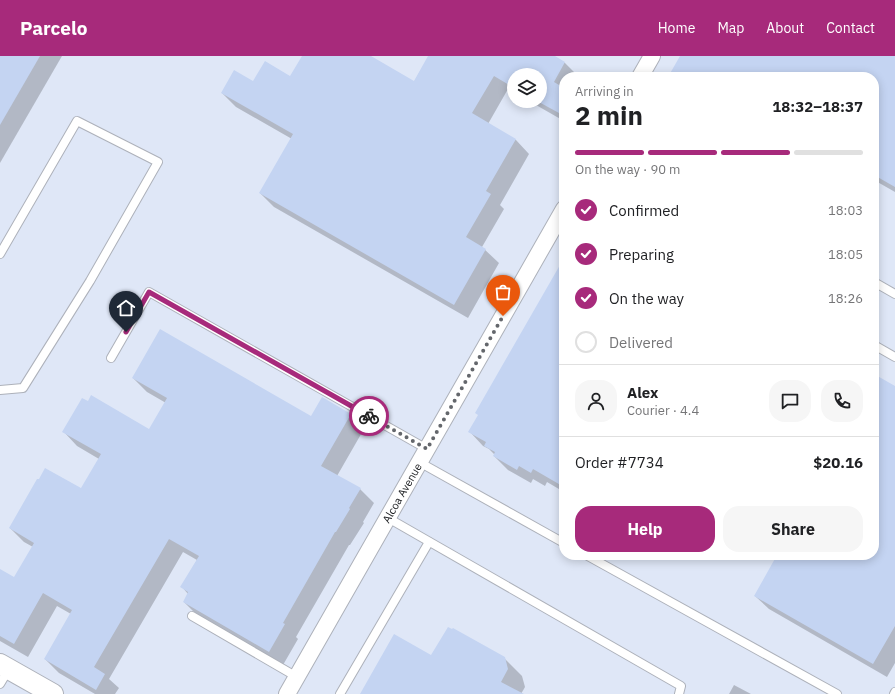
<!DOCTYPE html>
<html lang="en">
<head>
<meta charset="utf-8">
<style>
	:root { --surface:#fff; --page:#f6f6f6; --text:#202124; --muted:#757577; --line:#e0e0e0; --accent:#a72a7b }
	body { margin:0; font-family:"IBM Plex Sans",sans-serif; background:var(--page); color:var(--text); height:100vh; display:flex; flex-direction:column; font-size:15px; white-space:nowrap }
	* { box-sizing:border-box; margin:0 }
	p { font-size:13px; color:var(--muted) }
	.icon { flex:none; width:22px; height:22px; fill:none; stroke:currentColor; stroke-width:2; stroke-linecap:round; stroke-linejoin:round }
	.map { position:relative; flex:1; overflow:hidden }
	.details { position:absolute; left:559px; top:16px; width:320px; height:488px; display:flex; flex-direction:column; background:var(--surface); border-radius:16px; box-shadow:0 2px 10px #0003 }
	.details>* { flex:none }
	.tools { position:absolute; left:507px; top:12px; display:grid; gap:8px }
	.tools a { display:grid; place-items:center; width:40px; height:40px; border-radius:50%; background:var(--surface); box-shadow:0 2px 10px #0003; font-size:20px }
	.pin { position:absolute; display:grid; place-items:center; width:34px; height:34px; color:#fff; margin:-41px -17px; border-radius:50% 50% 50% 0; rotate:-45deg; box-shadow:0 0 4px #0007 }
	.pin .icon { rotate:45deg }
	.courier { position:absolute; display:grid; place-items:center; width:40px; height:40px; margin:-20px; border:3px solid #a72a7b; border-radius:50%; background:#fff; color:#222; box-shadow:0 1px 5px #0007 }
	.head em { font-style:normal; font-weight:800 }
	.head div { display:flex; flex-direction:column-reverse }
	.head { display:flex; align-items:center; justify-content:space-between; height:68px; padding:0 16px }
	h1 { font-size:26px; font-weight:800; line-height:30px }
	.bar { display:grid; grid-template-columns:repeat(4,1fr); gap:6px 4px; align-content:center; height:48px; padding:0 16px }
	.bar i { height:5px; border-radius:3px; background:var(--line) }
	.bar .current { background:var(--accent) }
	.bar p { grid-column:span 4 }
	.line { display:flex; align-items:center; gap:10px; padding:0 16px; border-top:1px solid var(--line) }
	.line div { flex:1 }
	.round { display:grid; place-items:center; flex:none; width:42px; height:42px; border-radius:16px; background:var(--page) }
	ol { padding:0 16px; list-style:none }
	li { display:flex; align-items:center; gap:12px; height:44px }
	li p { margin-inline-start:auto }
	li .icon { padding:4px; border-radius:50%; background:var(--accent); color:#fff; stroke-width:4 }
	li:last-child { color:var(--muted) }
	li i { width:22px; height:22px; border:2px solid var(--line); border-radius:50% }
	.action { display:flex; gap:8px; margin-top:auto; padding:8px 16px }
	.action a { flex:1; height:46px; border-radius:16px; background:var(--accent); color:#fff; font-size:16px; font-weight:800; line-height:46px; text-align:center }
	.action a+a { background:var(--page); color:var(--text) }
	header { display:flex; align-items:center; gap:24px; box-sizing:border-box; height:56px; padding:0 20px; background:var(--accent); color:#fff }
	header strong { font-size:19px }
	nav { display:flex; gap:22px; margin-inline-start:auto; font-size:14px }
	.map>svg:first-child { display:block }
	.built { fill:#dfe7f7; fill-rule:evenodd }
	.shadow { fill:#0003 }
	.building { fill:#c4d4f2 }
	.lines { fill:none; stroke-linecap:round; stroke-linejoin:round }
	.service-casing { stroke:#adb1ba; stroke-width:10 }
	.minor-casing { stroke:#adb1ba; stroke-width:18 }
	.tertiary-casing { stroke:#adb1ba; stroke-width:22 }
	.service { stroke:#fff; stroke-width:8 }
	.minor { stroke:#fff; stroke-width:16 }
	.tertiary { stroke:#fff; stroke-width:20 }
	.done { stroke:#64676c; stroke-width:4; stroke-dasharray:0 7.2 }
	.route { stroke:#a72a7b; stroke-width:5 }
	.labels { text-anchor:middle; stroke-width:3; stroke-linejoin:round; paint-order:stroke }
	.street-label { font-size:11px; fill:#191b1e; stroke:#fff }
</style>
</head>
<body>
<header>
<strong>Parcelo</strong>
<nav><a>Home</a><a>Map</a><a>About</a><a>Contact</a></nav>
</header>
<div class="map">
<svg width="895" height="638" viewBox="0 0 895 638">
	<rect width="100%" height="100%" fill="#eff4fd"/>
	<!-- built -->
	<path class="built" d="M0 0H895V638H0ZM514 19H540V45H514ZM564 21H874V499H564Z"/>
	<!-- shadow -->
	<g class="shadow">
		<path d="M0 0H62L0 107Z"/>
		<path d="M303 0H369L414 26 429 0H553L565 7 578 20 564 21V65L529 45H540V19H514V37L508 33 488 68 516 84 529 98 500 149 504 153 482 191 499 207 468 262 274 151 260 137 292 83 236 51 222 37 254 27 291 22Z"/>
		<path d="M681 0H895V136L874 124V21H669Z"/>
		<path d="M564 204V436L547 426 545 430 533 423 531 427 508 414 494 400 495 399 489 393 483 390 470 376Z"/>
		<path d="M874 319 895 331V607L887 621 769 553 755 540 776 503 770 499H874Z"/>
		<path d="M133 322 311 361 350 359 364 373 337 420 360 433 374 447 363 466 364 467 350 489H349L296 581 298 583 283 609 198 560 184 546 188 538 182 531 197 504 183 496 109 623 119 632 115 638H95L59 617 45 603 71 558 57 550 28 601 0 585V514L15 523 33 491 24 486 10 472 81 434 99 403 77 390 64 376 150 374 166 347 147 336Z"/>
		<path d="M432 601 504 602 522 620 525 631 521 638H361Z"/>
		<path d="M734 629 751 638H729Z"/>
	</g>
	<!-- building -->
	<g class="building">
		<path d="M0 0H40L0 69Z"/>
		<path d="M302 0H371L414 25 428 0H555L565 6 554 26 564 32V48L559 57 537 45H540V19H514V32L494 20 472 57 516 83 486 135 491 138 466 181 486 193 454 249 259 137 293 78 221 37 234 14 253 25 265 5 290 20Z"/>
		<path d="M680 0H895V131L874 119V21H668Z"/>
		<path d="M564 202V431L533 413 531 417 519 410 517 414 493 400 495 396 484 390 486 386 468 376 478 359 475 357Z"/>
		<path d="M160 273 311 360 322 341 351 358 321 410 361 432 349 452 350 453 336 476H335L283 567 285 568 269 596 183 546 188 536 180 531 199 500 169 483 94 611 105 618 96 634 44 603 72 554 43 537 14 588 0 580V513L14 521 34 487 9 472 37 423H39L45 412 81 432 101 398 62 376 82 342 88 345 91 339 149 373 167 342 132 322Z"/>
		<path d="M874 318 895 330V570L873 608 754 540 777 499H874Z"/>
		<path d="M448 571 452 573 453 572 505 601 508 613 501 626 524 638H360L394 578 431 599Z"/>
	</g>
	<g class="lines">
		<defs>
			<g id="service">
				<path d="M0 198 77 65 158 106 90 225 23 332 0 334"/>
				<path d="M874 226 895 238"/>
				<path d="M874 289 895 301"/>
				<path d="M111 302 149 236 427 393"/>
				<path d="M419 406 564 487"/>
				<path d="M388 462 681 630 679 638"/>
				<path d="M586 499 837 638"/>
				<path d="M192 560 297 621"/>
				<path d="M0 628 9 613"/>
				<path d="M340 638 429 486"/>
				<path d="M894 638 895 636"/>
			</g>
			<g id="minor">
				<path d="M640 21 652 0"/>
				<path d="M287 638 564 153"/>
			</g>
			<path id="tertiary" d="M0 608 53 638"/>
		</defs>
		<!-- service casing -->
		<use href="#service" class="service-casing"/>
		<!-- minor casing -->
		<use href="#minor" class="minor-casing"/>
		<!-- tertiary casing -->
		<use href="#tertiary" class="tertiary-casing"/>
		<!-- service -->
		<use href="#service" class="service"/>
		<!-- minor -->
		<use href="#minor" class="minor"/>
		<!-- tertiary -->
		<use href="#tertiary" class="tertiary"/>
	</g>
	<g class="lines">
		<!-- done -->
		<path class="done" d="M369 360 427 393 503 260"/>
		<!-- route -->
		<path class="route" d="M126 276 149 236 369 360"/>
	</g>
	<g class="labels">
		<!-- street labels -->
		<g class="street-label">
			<text transform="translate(402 437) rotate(-60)" y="4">Alcoa Avenue</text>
		</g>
	</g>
</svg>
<div class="tools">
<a><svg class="icon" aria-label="layers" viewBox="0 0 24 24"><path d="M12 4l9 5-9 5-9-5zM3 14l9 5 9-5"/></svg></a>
</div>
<div class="pin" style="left:503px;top:260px;background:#ea580c"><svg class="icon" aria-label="bag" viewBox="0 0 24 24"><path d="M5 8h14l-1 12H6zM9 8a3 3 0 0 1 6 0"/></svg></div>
<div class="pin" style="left:126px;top:276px;background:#1f2937"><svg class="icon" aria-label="home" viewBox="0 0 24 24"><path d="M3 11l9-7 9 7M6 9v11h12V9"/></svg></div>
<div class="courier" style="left:369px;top:360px"><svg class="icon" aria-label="bike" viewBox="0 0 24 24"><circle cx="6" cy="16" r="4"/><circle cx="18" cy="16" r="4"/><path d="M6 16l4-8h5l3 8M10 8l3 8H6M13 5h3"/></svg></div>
<section class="details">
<div class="head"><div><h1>2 min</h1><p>Arriving in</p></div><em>18:32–18:37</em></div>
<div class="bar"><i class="current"></i><i class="current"></i><i class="current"></i><i></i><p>On the way · 90 m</p></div>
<ol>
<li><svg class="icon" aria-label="check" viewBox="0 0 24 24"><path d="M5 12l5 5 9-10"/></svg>Confirmed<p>18:03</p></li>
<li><svg class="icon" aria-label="check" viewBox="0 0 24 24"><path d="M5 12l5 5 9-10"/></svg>Preparing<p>18:05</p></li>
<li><svg class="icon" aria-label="check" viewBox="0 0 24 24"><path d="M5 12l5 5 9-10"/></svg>On the way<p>18:26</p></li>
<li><i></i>Delivered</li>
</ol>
<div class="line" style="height:72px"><a class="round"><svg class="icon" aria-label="person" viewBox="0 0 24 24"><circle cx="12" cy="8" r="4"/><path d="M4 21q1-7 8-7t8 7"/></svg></a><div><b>Alex</b><p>Courier · 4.4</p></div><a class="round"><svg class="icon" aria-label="chat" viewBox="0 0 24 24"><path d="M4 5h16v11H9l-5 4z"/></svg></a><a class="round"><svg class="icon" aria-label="phone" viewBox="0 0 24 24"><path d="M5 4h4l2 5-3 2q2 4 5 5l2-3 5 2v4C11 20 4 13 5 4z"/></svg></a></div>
<div class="line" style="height:52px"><div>Order #7734</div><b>$20.16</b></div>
<div class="action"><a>Help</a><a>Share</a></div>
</section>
</div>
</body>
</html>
